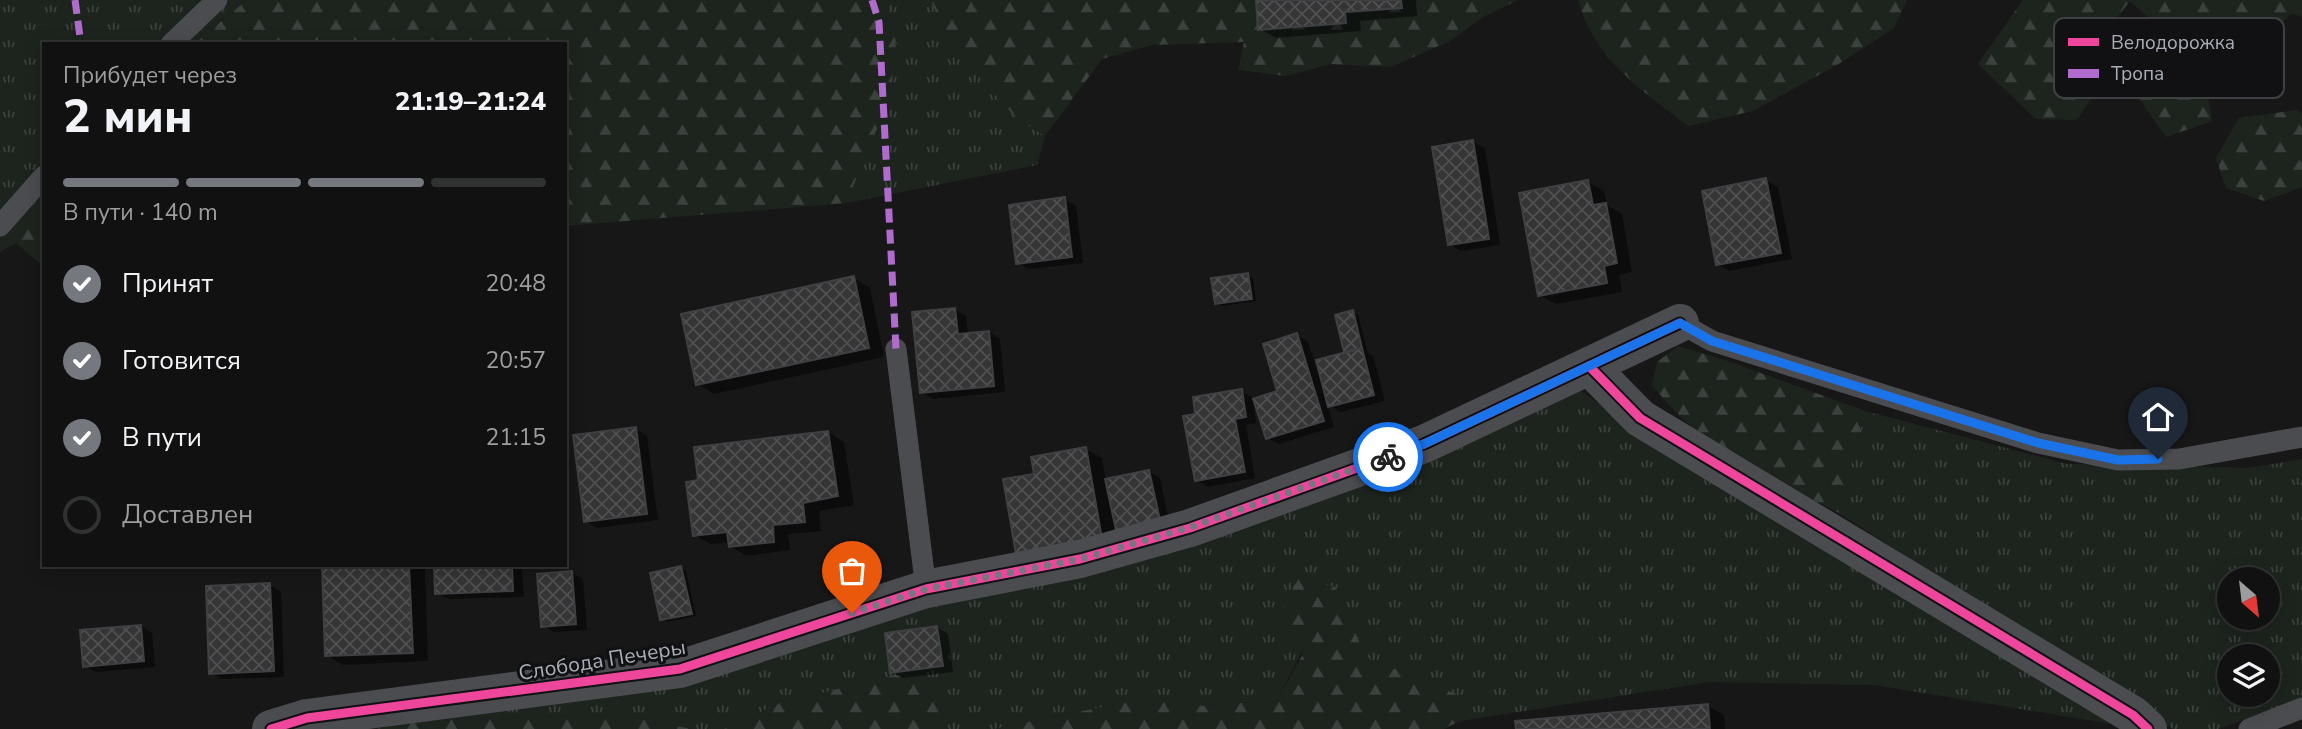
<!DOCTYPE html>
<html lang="ru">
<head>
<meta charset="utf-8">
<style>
	:root { --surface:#111; --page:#1e1f1f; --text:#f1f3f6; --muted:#9c9d9f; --line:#303131; --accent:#75787f }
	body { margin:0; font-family:"Nunito Sans",sans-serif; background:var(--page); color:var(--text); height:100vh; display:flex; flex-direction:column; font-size:26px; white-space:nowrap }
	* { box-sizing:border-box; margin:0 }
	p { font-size:23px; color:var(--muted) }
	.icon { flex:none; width:38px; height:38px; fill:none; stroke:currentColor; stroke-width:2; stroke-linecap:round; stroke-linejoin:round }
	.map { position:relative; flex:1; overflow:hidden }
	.sheet { position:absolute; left:42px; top:42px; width:525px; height:525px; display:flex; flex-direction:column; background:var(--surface); border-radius:0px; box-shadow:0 4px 18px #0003,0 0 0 2px var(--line) }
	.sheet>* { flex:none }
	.needle { width:46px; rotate:152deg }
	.fabs { position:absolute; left:2217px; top:567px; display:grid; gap:14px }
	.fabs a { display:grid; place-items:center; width:63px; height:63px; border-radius:50%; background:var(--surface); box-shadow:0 4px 18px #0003,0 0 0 2px var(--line); font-size:35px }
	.pin { position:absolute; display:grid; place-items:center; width:60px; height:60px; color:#fff; margin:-72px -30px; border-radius:50% 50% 50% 0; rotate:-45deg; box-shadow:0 0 7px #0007 }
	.pin .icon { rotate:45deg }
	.courier { position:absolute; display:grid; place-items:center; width:70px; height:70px; margin:-35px; border:5px solid #1a73e8; border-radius:50%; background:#fff; color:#222; box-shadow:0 2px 9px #0007 }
	.summary em { font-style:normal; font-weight:800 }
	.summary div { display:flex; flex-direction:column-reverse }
	.summary { display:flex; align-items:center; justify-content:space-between; height:119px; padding:0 21px }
	h1 { font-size:46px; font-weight:800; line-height:52px }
	.bar { display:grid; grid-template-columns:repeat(4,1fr); gap:10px 7px; align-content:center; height:84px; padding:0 21px }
	.bar i { height:9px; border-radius:5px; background:var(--line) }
	.bar .active { background:var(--accent) }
	.bar p { grid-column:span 4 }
	ol { padding:0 21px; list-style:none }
	li { display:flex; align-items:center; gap:21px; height:77px }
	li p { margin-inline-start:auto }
	li .icon { padding:7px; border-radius:50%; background:var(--accent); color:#fff; stroke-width:4 }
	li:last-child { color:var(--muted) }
	li i { width:38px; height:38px; border:4px solid var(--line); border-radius:50% }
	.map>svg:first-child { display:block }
	.grass { fill:url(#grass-tufts); fill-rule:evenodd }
	.forest { fill:url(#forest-firs) }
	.shadow { fill:#0007 }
	.building { fill:url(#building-cross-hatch); stroke:#3f4043; stroke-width:2 }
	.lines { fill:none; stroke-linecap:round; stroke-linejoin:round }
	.lane { stroke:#4b4c50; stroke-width:21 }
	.street { stroke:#4b4c50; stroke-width:38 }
	.quiet { stroke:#b06ccc; stroke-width:7; stroke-dasharray:14 7; stroke-linecap:butt }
	.cycleway-casing { stroke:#111113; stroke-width:13 }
	.cycleway { stroke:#ed469a; stroke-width:9 }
	.done { stroke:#75787f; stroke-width:7; stroke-dasharray:0 12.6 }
	.route { stroke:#1a73e8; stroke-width:9 }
	.labels { text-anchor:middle; stroke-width:6; stroke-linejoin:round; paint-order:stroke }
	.street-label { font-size:21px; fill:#a8adb7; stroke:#111113 }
	.key { fill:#111113; stroke:#3e4044; stroke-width:2 }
	.key-label { font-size:19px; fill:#a8adb7 }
</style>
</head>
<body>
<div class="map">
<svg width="2302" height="729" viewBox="0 0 2302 729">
	<defs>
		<pattern id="grass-tufts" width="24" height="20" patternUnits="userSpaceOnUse" patternTransform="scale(1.75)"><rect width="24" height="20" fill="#1d241e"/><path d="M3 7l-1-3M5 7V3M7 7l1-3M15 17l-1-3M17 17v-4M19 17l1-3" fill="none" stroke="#3b413c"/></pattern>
		<pattern id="forest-firs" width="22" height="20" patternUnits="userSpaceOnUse" patternTransform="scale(1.75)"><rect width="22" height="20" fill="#1d241e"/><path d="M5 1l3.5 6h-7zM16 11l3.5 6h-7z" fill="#3b413c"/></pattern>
		<pattern id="building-cross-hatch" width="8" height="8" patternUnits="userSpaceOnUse" patternTransform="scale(1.75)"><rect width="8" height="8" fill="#353536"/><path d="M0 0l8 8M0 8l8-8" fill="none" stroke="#4f5051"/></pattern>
	</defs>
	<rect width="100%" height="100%" fill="#171717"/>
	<!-- grass -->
	<g class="grass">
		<path d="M0 0H247L194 44H44V198L31 211 16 243 0 252Z"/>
		<path d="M885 0H931L947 41 1016 118 1045 136 1037 165 846 203 891 95 896 36Z"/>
		<path d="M1573 385 1628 425 2112 724 1875 685 1709 682 1460 721 1455 694 1366 657 1335 587 1277 700 1206 706 1137 700 994 729H942L944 687 780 703 724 729H692L619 715 418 720 680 681Z"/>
		<path d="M1865 411 2067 464 2249 468 2302 459V699L2218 729H2173L1839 513ZM2230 579H2268V618H2230ZM2230 656H2268V695H2230Z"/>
	</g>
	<!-- forest -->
	<g class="forest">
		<path d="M247 0H885L896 36 891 95 846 203 565 226V44H194Z"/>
		<path d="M931 0H1518L1483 17 1450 41 1391 67 1330 64 1286 76 1238 70 1244 42 1152 45 1102 59 1045 136 1016 118 947 41Z"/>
		<path d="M1578 0H1907L1894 28 1837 65 1753 111 1688 126C1641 89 1595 61 1578 0Z"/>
		<path d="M2023 0H2302V17L2292 13 2261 44 2200 50 2212 121 2166 137 2136 94 2163 30 2130 1 2083 61 2101 84 2077 120 2036 119 1978 64Z"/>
		<path d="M2297 110 2302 115V187L2264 201 2226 188 2216 158 2239 118Z"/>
		<path d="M44 198V267L16 243 31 211Z"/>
		<path d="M1678 346 1731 362 1865 411 1839 513C1766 476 1704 451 1652 385L1657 362Z"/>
		<path d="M1298 578 1335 587 1366 657 1456 694 1460 721 1444 729H994L1137 700 1206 706 1277 700 1303 654 1277 622Z"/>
		<path d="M895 675 944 687 942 729H724L780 703Z"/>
		<path d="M619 715 692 729H376L418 720Z"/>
	</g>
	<!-- shadow -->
	<g class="shadow">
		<path d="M1258 0H1416L1417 16 1360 21 1361 31 1276 38 1260 29Z"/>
		<path d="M1473 142 1485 148 1500 245 1461 251 1449 244Z"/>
		<path d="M1766 180 1778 187 1792 259 1729 271 1718 264Z"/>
		<path d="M1588 182 1604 191 1607 205 1622 214 1632 272 1619 275 1622 292 1556 304 1539 295Z"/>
		<path d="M1064 199 1076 206 1083 263 1029 269 1018 263Z"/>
		<path d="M1247 275 1253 278 1256 301 1222 306 1216 303Z"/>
		<path d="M854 278 870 288 884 357 714 394 697 384Z"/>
		<path d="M955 310 966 316 968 334 989 332 1000 339 1005 392 933 399 922 392Z"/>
		<path d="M1353 312 1358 315 1368 353 1373 356 1385 401 1341 412 1327 404 1334 427 1279 444 1267 438 1297 335 1308 342 1320 379H1322L1349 353 1346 351Z"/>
		<path d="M1241 391 1253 398 1256 423 1246 425 1255 478 1208 487 1197 480V416Z"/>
		<path d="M636 429 647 436 658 520 597 528 586 521Z"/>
		<path d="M828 432 844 442 854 505 819 511 821 531 788 534 790 550 746 556 730 546V542L711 544 694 535 700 482Z"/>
		<path d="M1086 449 1102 458 1106 481 1148 471 1160 478 1170 526 1129 535 1114 527 1118 547 1034 562 1036 475Z"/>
		<path d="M323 565H420L425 568 428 661 343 665 327 655Z"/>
		<path d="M469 565H514L522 570 524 597 448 599 436 593Z"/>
		<path d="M681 568 686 571 696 616 667 622 662 619Z"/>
		<path d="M572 573 583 579 587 630 554 632 543 626Z"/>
		<path d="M270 585 281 592 284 677 222 679 211 673Z"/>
		<path d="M141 626 152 633 155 667 96 672 85 666Z"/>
		<path d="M937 627 948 634 953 672 903 678 892 672Z"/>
		<path d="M1708 706 1724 715 1725 729H1518Z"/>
	</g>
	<!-- building -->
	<g class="building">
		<path d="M1256 0H1401L1402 8 1345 12 1346 23 1258 30Z"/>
		<path d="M1473 140 1489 239 1448 245 1432 147Z"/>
		<path d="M1766 178 1781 253 1716 265 1702 191Z"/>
		<path d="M1588 180 1593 205 1606 203 1617 263 1604 266 1607 283 1538 296 1519 193Z"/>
		<path d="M1065 197 1072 257 1016 264 1009 205Z"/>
		<path d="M1248 273 1252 299 1215 304 1211 278Z"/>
		<path d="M854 276 869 348 696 385 681 314Z"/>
		<path d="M955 308 958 334 989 331 994 386 920 393 912 312Z"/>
		<path d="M1353 310 1362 348 1344 352 1335 315Z"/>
		<path d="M1297 333 1324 421 1266 439 1253 399 1277 391 1263 344Z"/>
		<path d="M1362 348 1374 395 1328 407 1316 360Z"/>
		<path d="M1242 389 1246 417 1235 419 1245 472 1195 481 1183 416 1195 414 1193 397Z"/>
		<path d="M636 427 647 514 584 522 573 435Z"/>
		<path d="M828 431 838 496 803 503 805 522 773 525 774 542 729 547 727 532 693 536 686 482 698 480 694 447Z"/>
		<path d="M1086 447 1102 539 1016 554 1003 479 1034 474 1031 457Z"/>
		<path d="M1149 470 1160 520 1116 530 1105 479Z"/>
		<path d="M322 565H409L413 653 325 656Z"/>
		<path d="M434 565H512L513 591 435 594Z"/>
		<path d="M681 566 692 614 660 620 650 573Z"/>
		<path d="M572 571 576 624 541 627 537 574Z"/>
		<path d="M270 583 274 671 209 674 206 586Z"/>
		<path d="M141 625 144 661 83 667 80 630Z"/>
		<path d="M937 626 943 666 890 673 885 633Z"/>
		<path d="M1708 704 1710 729H1516L1515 721Z"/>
	</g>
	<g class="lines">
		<!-- lane -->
		<g class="lane">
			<path d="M171 44 217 0"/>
			<path d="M0 226 44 176"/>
			<path d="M1680 323 1712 341 2038 443 2118 460 2179 459 2302 437"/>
			<path d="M896 349 926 589"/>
			<path d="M2249 729 2302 708"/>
		</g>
		<!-- street -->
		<g class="street">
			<path d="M1589 366 1640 418 2133 715 2148 729"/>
			<path d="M271 729 307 718 680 669 926 589 1080 559 1190 528 1424 444 1680 323"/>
		</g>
		<!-- quiet -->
		<g class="quiet">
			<path d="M75 0 81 44"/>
			<path d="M872 0 879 22 896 349"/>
		</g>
		<defs>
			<g id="cycleway">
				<path d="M1589 366 1640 418 2133 715 2148 729"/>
				<path d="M271 729 307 718 680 669 926 589 1080 559 1190 528 1424 444 1680 323"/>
			</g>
		</defs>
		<!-- cycleway casing -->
		<use href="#cycleway" class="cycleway-casing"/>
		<!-- cycleway -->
		<use href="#cycleway" class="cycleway"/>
	</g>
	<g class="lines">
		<!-- done -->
		<path class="done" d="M852 613 926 589 1080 559 1191 527 1388 457"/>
		<!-- route -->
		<path class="route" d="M1388 457 1424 444 1680 323 1712 341 2038 443 2118 460 2158 459"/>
	</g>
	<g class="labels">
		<!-- street labels -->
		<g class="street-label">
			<text transform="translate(602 660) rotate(-9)" y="7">Слобода Печеры</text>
		</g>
	</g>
	<!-- legend -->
	<rect x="2054" y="18" width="230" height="80" rx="10" class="key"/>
	<rect x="2068" y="38" width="31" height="8" fill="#ed469a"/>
	<rect x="2068" y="69" width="31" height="9" fill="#b06ccc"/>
	<g class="key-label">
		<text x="2111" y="49">Велодорожка</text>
		<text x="2111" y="80">Тропа</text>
	</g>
</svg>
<div class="fabs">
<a><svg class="needle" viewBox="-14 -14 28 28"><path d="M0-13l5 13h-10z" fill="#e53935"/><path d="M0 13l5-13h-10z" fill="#9c9d9f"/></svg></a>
<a><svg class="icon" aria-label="layers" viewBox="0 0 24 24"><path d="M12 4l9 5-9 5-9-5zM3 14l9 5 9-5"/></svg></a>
</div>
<div class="pin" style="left:852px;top:613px;background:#ea580c"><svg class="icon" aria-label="bag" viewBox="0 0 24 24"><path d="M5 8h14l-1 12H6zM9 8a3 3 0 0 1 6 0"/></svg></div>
<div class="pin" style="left:2158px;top:459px;background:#1f2937"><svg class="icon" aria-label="home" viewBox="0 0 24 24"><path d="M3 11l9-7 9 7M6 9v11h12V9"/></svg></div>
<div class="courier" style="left:1388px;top:457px"><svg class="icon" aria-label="bike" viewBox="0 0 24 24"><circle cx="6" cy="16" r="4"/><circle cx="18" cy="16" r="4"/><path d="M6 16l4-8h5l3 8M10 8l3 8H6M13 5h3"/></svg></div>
<section class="sheet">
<div class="summary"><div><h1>2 мин</h1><p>Прибудет через</p></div><em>21:19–21:24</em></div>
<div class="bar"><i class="active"></i><i class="active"></i><i class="active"></i><i></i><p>В пути · 140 m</p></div>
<ol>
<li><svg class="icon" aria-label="check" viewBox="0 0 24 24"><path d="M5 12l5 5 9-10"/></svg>Принят<p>20:48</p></li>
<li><svg class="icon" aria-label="check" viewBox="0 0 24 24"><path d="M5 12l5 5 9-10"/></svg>Готовится<p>20:57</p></li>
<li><svg class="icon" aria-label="check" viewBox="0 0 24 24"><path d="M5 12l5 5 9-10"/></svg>В пути<p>21:15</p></li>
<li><i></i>Доставлен</li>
</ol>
</section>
</div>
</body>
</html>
